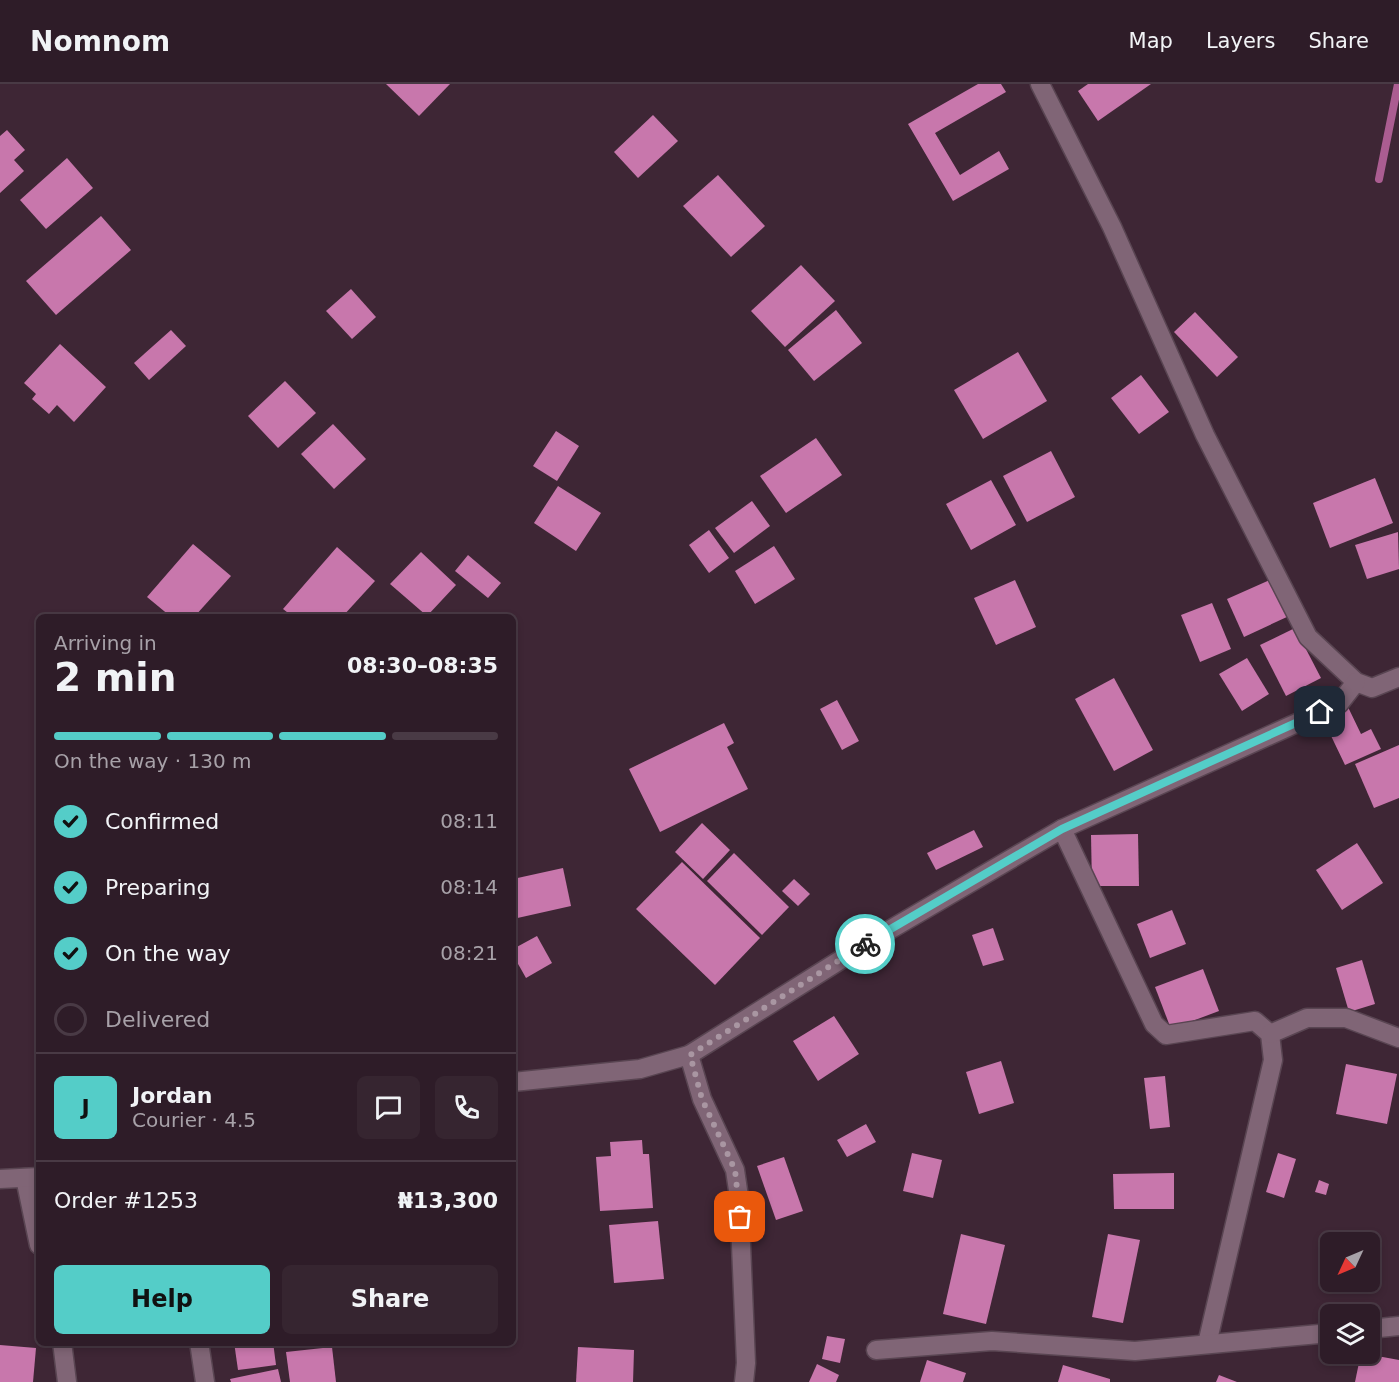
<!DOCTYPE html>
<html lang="en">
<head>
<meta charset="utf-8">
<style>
	:root { --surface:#2e1c28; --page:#362530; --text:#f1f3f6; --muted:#a7a1a8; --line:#493a45; --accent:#54cdc8 }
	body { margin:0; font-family:"DejaVu Sans",sans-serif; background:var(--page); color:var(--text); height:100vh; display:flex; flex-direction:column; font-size:22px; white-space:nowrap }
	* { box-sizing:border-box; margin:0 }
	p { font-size:20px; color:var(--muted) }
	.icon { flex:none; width:33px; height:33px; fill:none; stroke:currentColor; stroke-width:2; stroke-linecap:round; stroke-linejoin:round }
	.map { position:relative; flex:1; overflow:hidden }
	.details { position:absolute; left:36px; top:530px; width:480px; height:732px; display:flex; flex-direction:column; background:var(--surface); border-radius:9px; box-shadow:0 3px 9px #0003,0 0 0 2px var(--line) }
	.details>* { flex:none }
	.needle { width:39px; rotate:226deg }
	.buttons { position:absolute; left:1320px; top:1148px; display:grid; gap:12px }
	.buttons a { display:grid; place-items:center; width:60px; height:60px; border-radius:9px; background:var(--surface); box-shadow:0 3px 9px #0003,0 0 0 2px var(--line); font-size:30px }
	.pin { position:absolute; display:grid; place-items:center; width:51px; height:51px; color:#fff; margin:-26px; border-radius:12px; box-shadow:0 3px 9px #0006 }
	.courier { position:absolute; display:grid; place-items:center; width:60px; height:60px; margin:-30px; border:4px solid #54cdc8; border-radius:50%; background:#fff; color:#222; box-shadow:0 2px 8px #0007 }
	.head em { font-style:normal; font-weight:600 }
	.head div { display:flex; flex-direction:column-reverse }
	.head { display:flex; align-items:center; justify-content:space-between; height:102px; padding:0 18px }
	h1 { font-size:39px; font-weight:600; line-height:45px }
	.bar { display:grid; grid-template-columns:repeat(4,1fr); gap:9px 6px; align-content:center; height:72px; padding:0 18px }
	.bar i { height:8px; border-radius:4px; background:var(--line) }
	.bar .current { background:var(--accent) }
	.bar p { grid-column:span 4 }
	.line { display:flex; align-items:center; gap:15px; padding:0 18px; border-top:2px solid var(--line) }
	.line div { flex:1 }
	.round { display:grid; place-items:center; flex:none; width:63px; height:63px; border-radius:9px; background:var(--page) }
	ol { padding:0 18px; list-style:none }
	li { display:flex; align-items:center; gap:18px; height:66px }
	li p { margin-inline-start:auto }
	li .icon { padding:6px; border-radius:50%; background:var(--accent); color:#111; stroke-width:4 }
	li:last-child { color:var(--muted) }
	li i { width:33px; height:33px; border:3px solid var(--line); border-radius:50% }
	.primary-button { display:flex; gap:12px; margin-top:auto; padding:12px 18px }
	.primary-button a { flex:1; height:69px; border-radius:9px; background:var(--accent); color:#111; font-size:24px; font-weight:600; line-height:69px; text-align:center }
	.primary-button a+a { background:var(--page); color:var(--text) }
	header { display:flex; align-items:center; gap:36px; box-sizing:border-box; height:84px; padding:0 30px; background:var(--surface); border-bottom:2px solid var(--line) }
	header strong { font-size:28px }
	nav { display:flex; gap:33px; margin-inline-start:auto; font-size:21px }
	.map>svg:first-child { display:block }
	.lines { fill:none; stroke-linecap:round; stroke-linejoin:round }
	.stream { stroke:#ab5d91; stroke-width:8 }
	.building { fill:#c877ac }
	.street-casing { stroke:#594552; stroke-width:21 }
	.street { stroke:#806576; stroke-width:18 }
	.done { stroke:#a996a2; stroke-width:6; stroke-dasharray:0 10.8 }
	.route { stroke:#54cdc8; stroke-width:8 }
</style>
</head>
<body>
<header>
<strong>Nomnom</strong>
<nav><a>Map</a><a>Layers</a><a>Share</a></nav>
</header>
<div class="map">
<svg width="1399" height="1298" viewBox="0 0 1399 1298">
	<rect width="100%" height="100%" fill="#3e2635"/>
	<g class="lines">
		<!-- stream -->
		<path class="stream" d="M1379 95 1398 0"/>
	</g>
	<!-- building -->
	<g class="building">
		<path d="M386 0H450L419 32Z"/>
		<path d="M978 0H1001L1006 8 935 49 960 91 999 67 1009 85 953 117 908 40Z"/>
		<path d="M1088 0H1151L1098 37 1078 7Z"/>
		<path d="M653 31 678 57 638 94 614 68Z"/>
		<path d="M7 46 25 66 14 76 24 87 0 109V52Z"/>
		<path d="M67 74 93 104 46 145 20 116Z"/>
		<path d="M718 91 765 142 731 173 683 122Z"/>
		<path d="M101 132 131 166 56 231 26 197Z"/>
		<path d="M801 181 835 217 785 263 751 227Z"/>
		<path d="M351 205 376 233 352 255 326 227Z"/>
		<path d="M836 226 862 259 814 297 788 266Z"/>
		<path d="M1195 228 1238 273 1217 293 1174 248Z"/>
		<path d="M171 246 186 262 149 296 134 279Z"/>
		<path d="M60 260 106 303 74 338 57 321 49 330 32 315 36 310 24 299Z"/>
		<path d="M1018 268 1047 317 983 355 954 306Z"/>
		<path d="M1141 291 1169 328 1139 350 1111 314Z"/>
		<path d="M285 297 316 329 278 364 248 332Z"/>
		<path d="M333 340 366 375 334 405 301 370Z"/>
		<path d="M556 347 579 362 557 397 533 382Z"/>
		<path d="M816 354 842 391 786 429 760 392Z"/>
		<path d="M1051 367 1075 413 1027 438 1003 392Z"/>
		<path d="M1375 394 1393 439 1330 464 1313 419Z"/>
		<path d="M991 396 1016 441 971 466 946 420Z"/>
		<path d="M558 402 601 429 576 467 534 439Z"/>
		<path d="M752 417 770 442 734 469 715 444Z"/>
		<path d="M709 446 729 474 709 489 689 461Z"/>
		<path d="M1398 448 1399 485 1367 495 1355 461Z"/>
		<path d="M193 460 231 492 195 532H170L147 513Z"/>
		<path d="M774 462 795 495 755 520 735 487Z"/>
		<path d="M337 463 375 497 343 532H292L283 525Z"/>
		<path d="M421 468 456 501 427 532 390 500Z"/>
		<path d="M468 471 501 499 488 514 455 487Z"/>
		<path d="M1272 495 1289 532 1244 553 1227 515Z"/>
		<path d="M1015 496 1036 543 996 561 974 514Z"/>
		<path d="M1212 519 1231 565 1200 578 1181 531Z"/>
		<path d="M1295 544 1321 594 1286 612 1260 561Z"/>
		<path d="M1247 574 1269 610 1242 627 1219 590Z"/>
		<path d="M1114 594 1153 666 1114 687 1075 615Z"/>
		<path d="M837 616 859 657 842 666 820 625Z"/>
		<path d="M1347 621 1361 650 1371 645 1381 665 1345 681 1322 633Z"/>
		<path d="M724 639 734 659 727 663 748 705 660 748 629 685Z"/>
		<path d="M1399 661V714L1374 724 1355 680Z"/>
		<path d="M702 739 730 766 703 795 675 768Z"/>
		<path d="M974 746 983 763 936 786 927 769Z"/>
		<path d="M1138 750 1139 802H1092L1091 751Z"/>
		<path d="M1357 759 1383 799 1342 826 1316 786Z"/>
		<path d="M734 769 789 823 762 851 707 797Z"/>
		<path d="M682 778 760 854 715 901 636 825Z"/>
		<path d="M563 784 571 822 513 835V795Z"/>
		<path d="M794 795 810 810 798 822 782 807Z"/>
		<path d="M1172 826 1186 860 1150 874 1137 840Z"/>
		<path d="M993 844 1004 876 983 882 972 851Z"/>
		<path d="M537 852 552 879 526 894 513 871V865Z"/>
		<path d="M1362 876 1375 920 1349 928 1336 884Z"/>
		<path d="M1203 885 1219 927 1171 945 1155 903Z"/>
		<path d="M834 932 859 970 818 997 793 957Z"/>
		<path d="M1001 977 1014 1019 979 1030 966 988Z"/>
		<path d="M1346 980 1397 990 1387 1040 1336 1030Z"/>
		<path d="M1165 992 1170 1043 1150 1045 1144 994Z"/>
		<path d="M866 1040 876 1058 847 1073 837 1056Z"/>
		<path d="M642 1056 643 1070H649L653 1124 600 1127 596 1073 611 1072 610 1058Z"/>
		<path d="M912 1069 942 1076 933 1114 903 1107Z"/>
		<path d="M1278 1069 1296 1075 1284 1114 1266 1108Z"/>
		<path d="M784 1073 803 1127 776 1136 757 1082Z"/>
		<path d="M1174 1089V1125H1114L1113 1090Z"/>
		<path d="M1319 1096 1329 1100 1326 1111 1315 1108Z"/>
		<path d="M658 1137 664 1195 614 1199 609 1141Z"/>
		<path d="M961 1150 1005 1161 986 1240 943 1230Z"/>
		<path d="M1108 1150 1140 1156 1123 1239 1092 1233Z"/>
		<path d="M827 1252 845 1255 840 1279 822 1275Z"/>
		<path d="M127 1258H174L173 1263Z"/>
		<path d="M234 1258H273L276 1281 238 1286Z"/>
		<path d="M0 1261 36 1264 33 1298H0Z"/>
		<path d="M332 1263 336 1298H290L286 1268Z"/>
		<path d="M578 1263 634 1266 633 1298H576Z"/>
		<path d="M1361 1269 1399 1276V1298H1355Z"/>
		<path d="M927 1276 966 1289 963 1298H920Z"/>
		<path d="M817 1280 839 1291 836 1298H809Z"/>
		<path d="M1063 1281 1110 1295V1298H1058Z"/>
		<path d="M278 1285 281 1298H231L230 1295Z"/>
		<path d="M1219 1291 1237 1298H1216Z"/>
	</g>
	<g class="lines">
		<defs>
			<g id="street">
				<path d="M1040 0 1112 143 1205 351 1308 553 1356 598 1372 604 1399 593"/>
				<path d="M1062 745 1154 940 1166 951 1255 937 1270 950 1273 976 1207 1260"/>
				<path d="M1270 950 1307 934H1346L1399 954"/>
				<path d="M689 971 702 1015 735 1086 739 1113 746 1279 744 1298"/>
				<path d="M513 998 640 985 689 971 869 858 1062 745 1339 620 1356 598"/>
				<path d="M25 1094 39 1161"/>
				<path d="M0 1095 39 1093"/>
				<path d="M1370 1245 1399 1242"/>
				<path d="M62 1258 67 1298"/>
				<path d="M199 1258 205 1298"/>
				<path d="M876 1266 992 1257 1135 1267 1330 1249"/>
			</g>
		</defs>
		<!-- street casing -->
		<use href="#street" class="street-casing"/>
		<!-- street -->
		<use href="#street" class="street"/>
	</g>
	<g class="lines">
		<!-- done -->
		<path class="done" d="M740 1133 735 1086 702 1015 690 971 865 860"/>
		<!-- route -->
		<path class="route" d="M865 860 1062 745 1320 628"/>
	</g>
</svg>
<div class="buttons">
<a><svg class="needle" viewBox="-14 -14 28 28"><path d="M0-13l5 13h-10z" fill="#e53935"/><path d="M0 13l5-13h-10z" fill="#a7a1a8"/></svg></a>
<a><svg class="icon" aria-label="layers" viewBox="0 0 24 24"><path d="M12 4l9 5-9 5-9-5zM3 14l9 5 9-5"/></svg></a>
</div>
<div class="pin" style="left:740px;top:1133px;background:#ea580c"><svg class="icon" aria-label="bag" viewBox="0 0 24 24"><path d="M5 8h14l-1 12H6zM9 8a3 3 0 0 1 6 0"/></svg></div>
<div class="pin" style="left:1320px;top:628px;background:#1f2937"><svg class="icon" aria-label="home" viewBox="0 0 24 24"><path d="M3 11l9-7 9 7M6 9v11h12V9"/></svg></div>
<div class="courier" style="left:865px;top:860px"><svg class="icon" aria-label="bike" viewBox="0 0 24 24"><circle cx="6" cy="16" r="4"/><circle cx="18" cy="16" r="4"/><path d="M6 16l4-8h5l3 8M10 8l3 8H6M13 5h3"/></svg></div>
<section class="details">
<div class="head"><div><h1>2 min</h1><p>Arriving in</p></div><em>08:30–08:35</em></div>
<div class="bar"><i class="current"></i><i class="current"></i><i class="current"></i><i></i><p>On the way · 130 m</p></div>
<ol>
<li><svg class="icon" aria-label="check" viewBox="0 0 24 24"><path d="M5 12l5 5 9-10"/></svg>Confirmed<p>08:11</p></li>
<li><svg class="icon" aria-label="check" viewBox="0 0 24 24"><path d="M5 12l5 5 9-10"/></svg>Preparing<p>08:14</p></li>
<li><svg class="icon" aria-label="check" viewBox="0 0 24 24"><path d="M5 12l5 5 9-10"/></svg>On the way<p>08:21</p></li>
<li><i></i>Delivered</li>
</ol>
<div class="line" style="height:108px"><b class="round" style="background:var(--accent);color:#111">J</b><div><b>Jordan</b><p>Courier · 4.5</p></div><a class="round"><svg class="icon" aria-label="chat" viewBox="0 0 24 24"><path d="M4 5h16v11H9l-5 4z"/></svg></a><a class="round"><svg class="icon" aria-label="phone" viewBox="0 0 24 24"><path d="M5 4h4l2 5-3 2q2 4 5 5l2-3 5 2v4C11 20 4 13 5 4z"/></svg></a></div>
<div class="line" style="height:78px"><div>Order #1253</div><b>₦13,300</b></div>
<div class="primary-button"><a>Help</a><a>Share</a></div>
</section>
</div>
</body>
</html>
